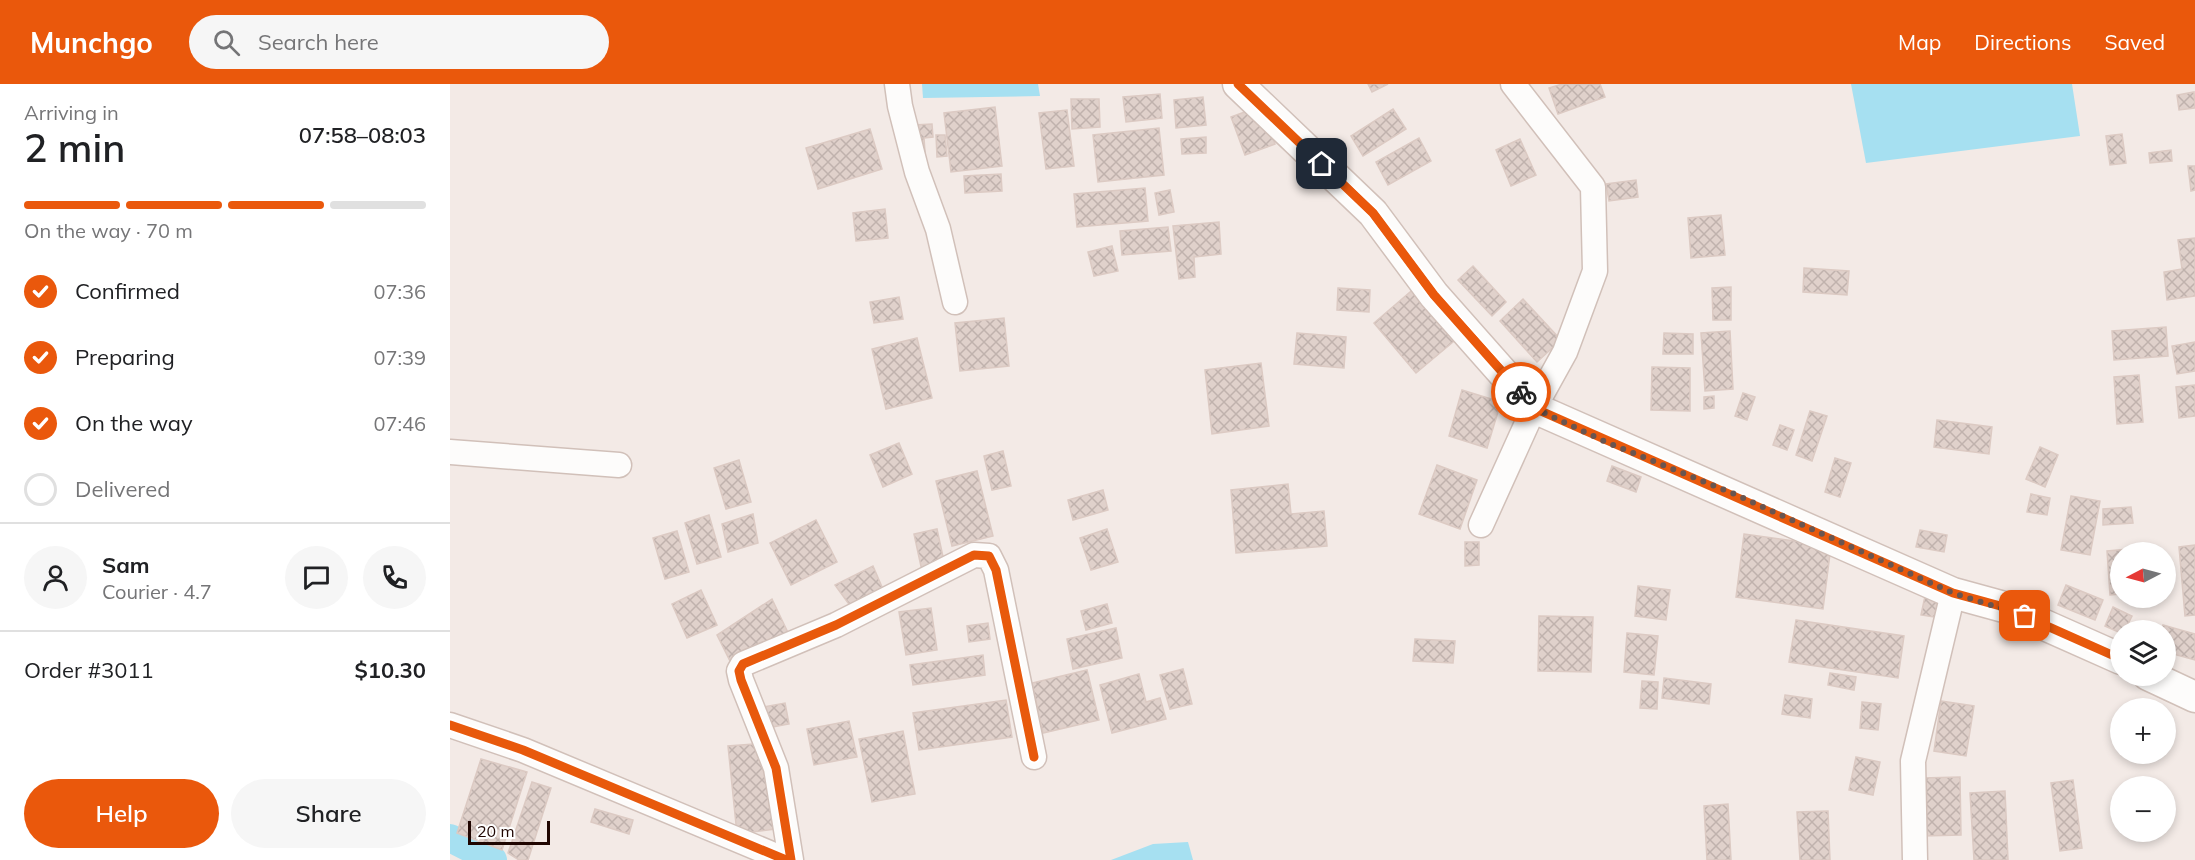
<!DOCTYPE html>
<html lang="en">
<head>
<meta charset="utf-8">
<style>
	:root { --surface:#fff; --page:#f6f6f6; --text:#202124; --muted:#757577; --line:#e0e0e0; --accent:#ea580c }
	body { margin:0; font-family:Mulish,sans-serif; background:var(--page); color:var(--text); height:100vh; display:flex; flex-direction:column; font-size:22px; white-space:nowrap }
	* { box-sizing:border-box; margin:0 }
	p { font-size:20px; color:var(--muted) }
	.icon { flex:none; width:33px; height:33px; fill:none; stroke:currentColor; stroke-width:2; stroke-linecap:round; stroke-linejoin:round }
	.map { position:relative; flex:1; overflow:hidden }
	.panel { display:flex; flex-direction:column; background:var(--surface); width:450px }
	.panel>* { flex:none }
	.needle { width:39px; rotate:264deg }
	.tools { position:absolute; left:1660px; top:458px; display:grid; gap:12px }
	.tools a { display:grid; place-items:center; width:66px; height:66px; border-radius:50%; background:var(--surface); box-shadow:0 3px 9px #0003; font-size:30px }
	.scale { position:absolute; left:18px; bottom:15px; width:82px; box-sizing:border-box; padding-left:6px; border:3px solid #1f0500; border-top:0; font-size:16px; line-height:21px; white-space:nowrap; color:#1f0500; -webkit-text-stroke:4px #fff; paint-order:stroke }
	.pin { position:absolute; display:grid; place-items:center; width:51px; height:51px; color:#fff; margin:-26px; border-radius:12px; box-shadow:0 3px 9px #0006 }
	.courier { position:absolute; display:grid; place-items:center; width:60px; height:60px; margin:-30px; border:4px solid #ea580c; border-radius:50%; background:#fff; color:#222; box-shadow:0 2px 8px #0007 }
	.summary em { font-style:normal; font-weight:600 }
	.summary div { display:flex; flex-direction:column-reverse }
	.summary { display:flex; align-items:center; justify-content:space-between; height:102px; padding:0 24px }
	h1 { font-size:39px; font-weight:600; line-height:45px }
	.bar { display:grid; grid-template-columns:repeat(4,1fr); gap:9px 6px; align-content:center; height:72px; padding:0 24px }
	.bar i { height:8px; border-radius:4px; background:var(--line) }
	.bar .selected { background:var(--accent) }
	.bar p { grid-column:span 4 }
	.line { display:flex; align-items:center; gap:15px; padding:0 24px; border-top:2px solid var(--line) }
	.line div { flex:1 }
	.round { display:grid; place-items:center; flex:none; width:63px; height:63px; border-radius:32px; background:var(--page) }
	ol { padding:0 24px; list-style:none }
	li { display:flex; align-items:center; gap:18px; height:66px }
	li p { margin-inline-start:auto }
	li .icon { padding:6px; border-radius:50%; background:var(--accent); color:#fff; stroke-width:4 }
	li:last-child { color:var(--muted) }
	li i { width:33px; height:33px; border:3px solid var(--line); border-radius:50% }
	.button { display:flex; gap:12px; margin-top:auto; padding:12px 24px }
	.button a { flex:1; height:69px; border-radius:36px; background:var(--accent); color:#fff; font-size:24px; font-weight:600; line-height:69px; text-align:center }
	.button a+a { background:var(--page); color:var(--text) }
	header { display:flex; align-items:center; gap:36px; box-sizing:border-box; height:84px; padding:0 30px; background:var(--accent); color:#fff }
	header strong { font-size:28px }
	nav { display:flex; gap:33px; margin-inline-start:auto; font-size:21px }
	.search { width:420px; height:54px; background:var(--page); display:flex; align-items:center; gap:15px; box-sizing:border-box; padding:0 21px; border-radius:33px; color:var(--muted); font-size:22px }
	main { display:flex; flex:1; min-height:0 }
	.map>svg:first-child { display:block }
	.water { fill:#a6e0f1 }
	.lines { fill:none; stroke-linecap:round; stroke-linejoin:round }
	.canal { stroke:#a6e0f1; stroke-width:28 }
	.building { fill:url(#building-cross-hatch); stroke:#dccac3; stroke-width:1.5 }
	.minor-casing { stroke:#d1c0b9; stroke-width:27 }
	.tertiary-casing { stroke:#d1c0b9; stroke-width:33 }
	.minor { stroke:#fdfcfb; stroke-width:24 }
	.tertiary { stroke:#fdfcfb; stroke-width:30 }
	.cycleway-casing { stroke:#fff; stroke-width:13 }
	.cycleway { stroke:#e8590c; stroke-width:9 }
	.done { stroke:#695550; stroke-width:6; stroke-dasharray:0 10.8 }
	.route { stroke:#ea580c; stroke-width:8 }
</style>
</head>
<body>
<header>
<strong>Munchgo</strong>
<div class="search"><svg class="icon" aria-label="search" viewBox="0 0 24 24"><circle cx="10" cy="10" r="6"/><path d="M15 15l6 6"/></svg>Search here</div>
<nav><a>Map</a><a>Directions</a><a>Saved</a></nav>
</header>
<main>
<section class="panel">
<div class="summary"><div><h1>2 min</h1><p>Arriving in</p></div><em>07:58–08:03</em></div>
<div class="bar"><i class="selected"></i><i class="selected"></i><i class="selected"></i><i></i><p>On the way · 70 m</p></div>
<ol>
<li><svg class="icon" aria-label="check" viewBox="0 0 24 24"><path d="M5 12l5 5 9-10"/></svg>Confirmed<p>07:36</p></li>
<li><svg class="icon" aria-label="check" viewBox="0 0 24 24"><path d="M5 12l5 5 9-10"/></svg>Preparing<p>07:39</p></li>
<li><svg class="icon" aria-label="check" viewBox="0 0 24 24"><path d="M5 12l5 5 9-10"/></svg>On the way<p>07:46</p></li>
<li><i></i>Delivered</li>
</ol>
<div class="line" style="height:108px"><a class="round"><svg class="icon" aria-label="person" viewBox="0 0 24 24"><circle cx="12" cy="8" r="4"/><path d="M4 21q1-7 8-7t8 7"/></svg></a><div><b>Sam</b><p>Courier · 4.7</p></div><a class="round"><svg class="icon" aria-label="chat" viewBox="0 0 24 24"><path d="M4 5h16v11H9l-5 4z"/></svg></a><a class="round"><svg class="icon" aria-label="phone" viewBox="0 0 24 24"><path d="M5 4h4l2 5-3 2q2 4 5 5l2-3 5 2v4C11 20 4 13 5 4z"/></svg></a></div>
<div class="line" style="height:78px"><div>Order #3011</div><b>$10.30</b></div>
<div class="button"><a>Help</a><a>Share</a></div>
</section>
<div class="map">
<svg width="1745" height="776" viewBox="0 0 1745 776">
	<defs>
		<pattern id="building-cross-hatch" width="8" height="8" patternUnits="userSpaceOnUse" patternTransform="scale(1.5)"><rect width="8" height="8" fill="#e0d1cb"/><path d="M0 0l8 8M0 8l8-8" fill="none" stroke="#c0b2ad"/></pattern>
	</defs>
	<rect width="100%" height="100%" fill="#f3eae6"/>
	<!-- water -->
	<g class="water">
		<path d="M472 0H588L590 12 473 14Z"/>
		<path d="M1401 0H1622L1630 52 1416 79Z"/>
		<path d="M738 758 743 776H661L703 760Z"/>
	</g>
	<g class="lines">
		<!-- canal -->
		<path class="canal" d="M0 754 43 776"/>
	</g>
	<!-- building -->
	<g class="building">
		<path d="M918 0H938L922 8Z"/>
		<path d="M1112 0H1150L1155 13 1108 30 1099 4Z"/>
		<path d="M1744 8 1745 24 1729 26 1727 11Z"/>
		<path d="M710 10 712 34 676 38 673 13Z"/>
		<path d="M753 13 756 41 726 44 724 16Z"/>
		<path d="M621 15H649L650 43 622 45Z"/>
		<path d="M811 22 825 60 795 71 781 33Z"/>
		<path d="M545 23 552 82 501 88 494 29Z"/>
		<path d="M943 25 956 45 913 72 901 52Z"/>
		<path d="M617 26 624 82 596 85 589 29Z"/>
		<path d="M482 40 483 53 474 54 475 68 466 69 464 41Z"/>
		<path d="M709 44 714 91 648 98 643 51Z"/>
		<path d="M420 45 432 85 368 105 356 64Z"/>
		<path d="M1672 50 1676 79 1660 81 1656 52Z"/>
		<path d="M486 51H495L497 72 487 73Z"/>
		<path d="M756 53V69L732 70 731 55Z"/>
		<path d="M969 54 981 77 938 101 926 78Z"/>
		<path d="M1070 55 1086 91 1061 102 1046 66Z"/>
		<path d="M1721 66 1722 77 1700 79 1699 69Z"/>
		<path d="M1738 82H1745V106L1741 107Z"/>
		<path d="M551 90 552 107 515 109 514 92Z"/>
		<path d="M1186 96 1188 113 1159 117 1156 100Z"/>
		<path d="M695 104 698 137 627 143 624 110Z"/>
		<path d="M720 106 724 128 709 131 705 109Z"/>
		<path d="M435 125 438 154 406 157 403 129Z"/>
		<path d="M1271 131 1275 171 1241 174 1238 134Z"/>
		<path d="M769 138 771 170 744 173 745 193 729 195 723 142Z"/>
		<path d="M718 143 721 167 672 171 670 147Z"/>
		<path d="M1745 154V212L1717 216 1714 188 1732 185 1728 156Z"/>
		<path d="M662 162 668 187 644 192 638 168Z"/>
		<path d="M1023 182 1056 218 1042 232 1008 196Z"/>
		<path d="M1354 184 1399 187 1397 211 1353 208Z"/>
		<path d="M967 202 1009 253 966 289 924 239Z"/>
		<path d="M1281 203V236H1263L1262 204Z"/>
		<path d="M888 204 920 206 919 228 887 226Z"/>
		<path d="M449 213 453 235 424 239 420 218Z"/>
		<path d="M1073 215 1111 256 1087 278 1050 237Z"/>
		<path d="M554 234 559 282 510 287 505 239Z"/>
		<path d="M1716 243 1718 272 1664 276 1662 247Z"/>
		<path d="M1280 247 1283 305 1255 307 1251 249Z"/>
		<path d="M847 249 896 253 894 284 844 280Z"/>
		<path d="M1214 249 1243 250V270H1213Z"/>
		<path d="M467 254 482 314 436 325 422 265Z"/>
		<path d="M1745 258V287L1727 290 1722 262Z"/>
		<path d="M811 279 819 342 762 350 755 286Z"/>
		<path d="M1202 283 1240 284V327L1201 326Z"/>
		<path d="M1689 291 1693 338 1667 340 1664 293Z"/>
		<path d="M1745 301V332L1729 334 1726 303Z"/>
		<path d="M1012 306 1051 318 1037 364 999 352Z"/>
		<path d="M1293 309 1305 313 1297 336 1285 332Z"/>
		<path d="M1264 312V324L1254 325V313Z"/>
		<path d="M1360 327 1377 332 1362 377 1346 371Z"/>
		<path d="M1487 336 1542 343 1539 370 1484 363Z"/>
		<path d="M1330 341 1344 346 1337 366 1323 361Z"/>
		<path d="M449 359 462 390 433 403 420 371Z"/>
		<path d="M1590 363 1608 371 1595 403 1576 395Z"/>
		<path d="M553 367 561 402 542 406 534 372Z"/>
		<path d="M1385 374 1401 379 1390 413 1375 408Z"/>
		<path d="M289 376 301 418 276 425 264 384Z"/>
		<path d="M987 381 1027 396 1010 445 969 430Z"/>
		<path d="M1162 382 1191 393 1186 408 1157 397Z"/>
		<path d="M527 387 543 452 502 462 486 397Z"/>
		<path d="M838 400 841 430 874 427 877 462 786 469 781 406Z"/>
		<path d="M653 406 658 426 623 436 618 416Z"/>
		<path d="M1581 410 1600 414 1597 431 1577 428Z"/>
		<path d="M1621 412 1650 417 1640 471 1611 466Z"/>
		<path d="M1681 423 1683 439 1653 441V425Z"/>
		<path d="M303 430 308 459 278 468 272 440Z"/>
		<path d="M259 431 271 473 247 480 235 439Z"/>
		<path d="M366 436 387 478 341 501 320 459Z"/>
		<path d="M487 445 495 482 472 487 464 450Z"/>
		<path d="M657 445 668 478 641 486 630 454Z"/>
		<path d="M1470 446 1497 451 1494 468 1466 463Z"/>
		<path d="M227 447 239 488 215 495 203 454Z"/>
		<path d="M1294 450 1381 462 1373 525 1286 513Z"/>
		<path d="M1015 458H1029V481L1015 482Z"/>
		<path d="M1745 461V531L1735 532 1729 463Z"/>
		<path d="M1690 464 1691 468H1671V510L1660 511 1657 467Z"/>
		<path d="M423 482 432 503 401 523 385 501Z"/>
		<path d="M1616 501 1653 516 1645 536 1608 521Z"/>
		<path d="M1188 502 1220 506 1216 536 1185 532Z"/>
		<path d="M251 506 267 541 237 554 222 520Z"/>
		<path d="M1475 512 1493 515 1490 534 1471 531Z"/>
		<path d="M322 515 342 557 282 581 267 551Z"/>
		<path d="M657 520 662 539 636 546 631 527Z"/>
		<path d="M1663 523 1682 532 1675 546H1671V549L1655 542Z"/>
		<path d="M481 524 487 566 456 571 449 528Z"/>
		<path d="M1089 532 1143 533 1141 588 1088 587Z"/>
		<path d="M1346 536 1454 552 1448 594 1339 578Z"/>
		<path d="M538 539 540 555 519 558 517 542Z"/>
		<path d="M1713 541 1745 550V576L1716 568V546H1711Z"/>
		<path d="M666 544 672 574 623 585 617 555Z"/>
		<path d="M1177 549 1208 552 1204 591 1174 588Z"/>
		<path d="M965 555 1005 557 1003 579 963 577Z"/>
		<path d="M533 571 535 591 463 601 460 581Z"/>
		<path d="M733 585 742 620 720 625 710 591Z"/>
		<path d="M637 586 649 636 593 649 582 599Z"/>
		<path d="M1380 589 1406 593 1404 606 1378 601Z"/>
		<path d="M689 590 696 618 710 614 716 635 662 649 650 601Z"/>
		<path d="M1214 594 1261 600 1259 620 1212 614Z"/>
		<path d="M1192 597 1208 598 1207 625 1190 624Z"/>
		<path d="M1335 611 1362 615 1360 634 1332 630Z"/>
		<path d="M556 616 562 653 469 666 463 629Z"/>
		<path d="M1491 617 1524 622 1516 672 1484 667Z"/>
		<path d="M1412 618 1431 620 1428 646 1410 644Z"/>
		<path d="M335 619 339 640 306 646 302 625Z"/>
		<path d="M399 637 407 673 364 681 357 645Z"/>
		<path d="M453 647 465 710 422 718 409 655Z"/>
		<path d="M319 659 325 745 287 750 278 662Z"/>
		<path d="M1406 673 1430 678 1423 711 1399 706Z"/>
		<path d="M31 675 77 688 52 766 7 749Z"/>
		<path d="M1510 693 1511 751 1473 752 1472 694Z"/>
		<path d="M1623 696 1632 764 1610 767 1601 699Z"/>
		<path d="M82 698 101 704 78 776H69L58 769Z"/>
		<path d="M1555 707 1558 776H1524L1520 709Z"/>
		<path d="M1278 720 1281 776H1257L1254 722Z"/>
		<path d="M145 725 183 736 179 750 141 738Z"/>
		<path d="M1378 727 1380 776H1350L1347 728Z"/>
	</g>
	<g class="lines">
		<defs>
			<g id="minor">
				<path d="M447 0 450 22 467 88 488 145 505 218"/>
				<path d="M0 368 169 381"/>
				<path d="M1031 441 1084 324 1115 268 1145 187 1143 103 1063 0"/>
				<path d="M0 641 73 666 336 776"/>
				<path d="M341 776 326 684 291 596 289 587 293 580 386 541 524 471 539 472 546 486 584 673"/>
				<path d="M1465 776 1463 677 1503 509"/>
			</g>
			<g id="tertiary">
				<path d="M788 0 923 129 984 211 1084 324 1503 509 1554 523 1671 575"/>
				<path d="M1698 591 1745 613"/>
			</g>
		</defs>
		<!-- minor casing -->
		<use href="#minor" class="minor-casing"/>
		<!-- tertiary casing -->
		<use href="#tertiary" class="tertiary-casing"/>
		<!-- minor -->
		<use href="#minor" class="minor"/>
		<!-- tertiary -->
		<use href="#tertiary" class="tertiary"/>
		<defs>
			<g id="cycleway">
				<path d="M788 0 923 129 984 211 1084 324 1503 509 1554 523 1671 575"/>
				<path d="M0 641 73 666 336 776"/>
				<path d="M341 776 326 684 291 596 289 587 293 580 386 541 524 471 539 472 546 486 584 673"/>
			</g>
		</defs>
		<!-- cycleway casing -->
		<use href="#cycleway" class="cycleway-casing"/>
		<!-- cycleway -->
		<use href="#cycleway" class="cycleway"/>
	</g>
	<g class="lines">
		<!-- done -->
		<path class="done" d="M1071 308 1084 324 1156 358 1282 409 1503 509 1575 532"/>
		<!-- route -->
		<path class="route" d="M872 80 923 129 984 211 1071 308"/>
	</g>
</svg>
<div class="tools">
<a><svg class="needle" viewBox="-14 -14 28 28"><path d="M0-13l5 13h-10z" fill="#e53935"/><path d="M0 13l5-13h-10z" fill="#757577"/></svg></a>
<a><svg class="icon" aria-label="layers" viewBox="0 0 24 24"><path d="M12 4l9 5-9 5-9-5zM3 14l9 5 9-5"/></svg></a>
<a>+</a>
<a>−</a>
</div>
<div class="scale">20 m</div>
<div class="pin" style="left:1575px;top:532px;background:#ea580c"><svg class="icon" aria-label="bag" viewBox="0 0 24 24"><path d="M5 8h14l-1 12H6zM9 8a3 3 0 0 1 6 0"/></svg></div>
<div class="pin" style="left:872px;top:80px;background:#1f2937"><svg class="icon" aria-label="home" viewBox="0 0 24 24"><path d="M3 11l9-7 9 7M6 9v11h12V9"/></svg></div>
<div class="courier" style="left:1071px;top:308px"><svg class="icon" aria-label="bike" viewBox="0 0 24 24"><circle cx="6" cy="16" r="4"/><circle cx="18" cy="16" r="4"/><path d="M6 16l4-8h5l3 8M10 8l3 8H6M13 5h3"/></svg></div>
</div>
</main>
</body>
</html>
